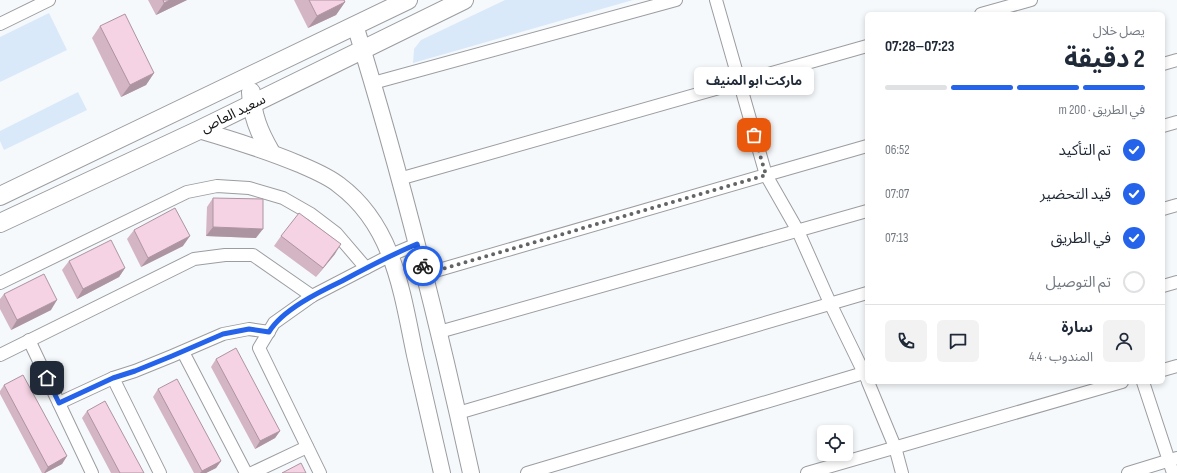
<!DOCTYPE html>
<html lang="ar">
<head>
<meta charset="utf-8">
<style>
	:root { --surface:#fff; --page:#f2f2f3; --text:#1f2937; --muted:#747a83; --line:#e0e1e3; --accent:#2563eb }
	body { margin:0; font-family:"Sofia Sans Condensed","Noto Sans Arabic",sans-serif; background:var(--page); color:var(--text); direction:rtl; height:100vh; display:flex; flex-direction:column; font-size:15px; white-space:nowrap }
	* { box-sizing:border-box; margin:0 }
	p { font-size:13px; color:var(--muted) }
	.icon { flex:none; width:22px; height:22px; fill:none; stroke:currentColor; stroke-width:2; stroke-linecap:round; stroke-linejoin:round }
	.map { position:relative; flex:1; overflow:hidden; direction:ltr }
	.drawer { position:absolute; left:865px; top:12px; width:300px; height:372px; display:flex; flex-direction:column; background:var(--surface); border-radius:6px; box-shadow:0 2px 6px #0003; direction:rtl }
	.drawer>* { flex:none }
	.controls { position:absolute; left:817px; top:425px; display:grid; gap:8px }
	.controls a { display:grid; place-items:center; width:36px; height:36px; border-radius:6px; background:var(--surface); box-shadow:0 2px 6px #0003; font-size:20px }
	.pin { position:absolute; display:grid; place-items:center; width:34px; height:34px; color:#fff; margin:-17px; border-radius:8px; box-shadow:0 2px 6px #0006 }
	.courier { position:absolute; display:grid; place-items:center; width:40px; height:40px; margin:-20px; border:3px solid #2563eb; border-radius:50%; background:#fff; color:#222; box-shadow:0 1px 5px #0007 }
	.bubble { position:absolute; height:28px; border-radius:6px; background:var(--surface); box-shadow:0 2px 6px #0003; font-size:13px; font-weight:700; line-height:28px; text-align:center; direction:rtl }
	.summary em { font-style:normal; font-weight:700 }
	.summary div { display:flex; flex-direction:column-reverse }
	.summary { display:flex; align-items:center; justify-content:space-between; height:68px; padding:0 20px }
	h1 { font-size:26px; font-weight:700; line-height:30px }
	.bar { display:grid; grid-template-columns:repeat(4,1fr); gap:6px 4px; align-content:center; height:48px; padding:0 20px }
	.bar i { height:5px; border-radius:3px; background:var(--line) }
	.bar .active { background:var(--accent) }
	.bar p { grid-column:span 4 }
	.line { display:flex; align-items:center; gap:10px; padding:0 20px; border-top:1px solid var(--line) }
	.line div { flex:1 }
	.round { display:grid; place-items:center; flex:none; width:42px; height:42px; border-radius:6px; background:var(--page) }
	ol { padding:0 20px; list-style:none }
	li { display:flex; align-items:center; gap:12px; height:44px }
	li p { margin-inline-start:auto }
	li .icon { padding:4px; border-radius:50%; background:var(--accent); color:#fff; stroke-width:4 }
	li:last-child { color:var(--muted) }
	li i { width:22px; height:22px; border:2px solid var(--line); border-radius:50% }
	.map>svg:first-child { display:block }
	.green { fill:#d9e9fa }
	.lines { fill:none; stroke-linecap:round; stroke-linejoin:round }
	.minor-casing { stroke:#9b9da0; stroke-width:14 }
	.tertiary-casing { stroke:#9b9da0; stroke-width:18 }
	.secondary-casing { stroke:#9b9da0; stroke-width:20 }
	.minor { stroke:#fff; stroke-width:12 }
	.tertiary { stroke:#fff; stroke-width:16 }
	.secondary { stroke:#fff; stroke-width:18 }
	.wall { fill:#d4b5c4 }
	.shaded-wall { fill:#ac94a0 }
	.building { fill:#f6d3e4; stroke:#ac94a0 }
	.done { stroke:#626466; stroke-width:4; stroke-dasharray:0 7.2 }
	.route { stroke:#2563eb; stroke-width:5 }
	.labels { text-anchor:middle; stroke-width:3.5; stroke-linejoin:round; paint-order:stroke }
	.street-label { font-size:14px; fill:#131415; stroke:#fff }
</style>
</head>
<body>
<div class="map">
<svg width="1177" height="473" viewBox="0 0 1177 473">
	<rect width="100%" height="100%" fill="#f6f9fb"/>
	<!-- green -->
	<g class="green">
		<path d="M505 0H633L413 63 414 49 421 40Z"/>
		<path d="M49 13 67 50 0 82V37Z"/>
		<path d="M78 92 87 110 4 150 0 141V131Z"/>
	</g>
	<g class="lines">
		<defs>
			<g id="minor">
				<path d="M716 0 766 175 798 231 830 303 867 379"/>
				<path d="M981 14 1031 0"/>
				<path d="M0 24 49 0"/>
				<path d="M1163 64 1177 60"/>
				<path d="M373 83 676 0"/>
				<path d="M1163 126 1177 122"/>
				<path d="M399 179 867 46"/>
				<path d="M1163 209 1177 205"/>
				<path d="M425 274 766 175 867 146"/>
				<path d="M0 283 187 192 217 186 249 188 283 198 311 214 336 233 366 268"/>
				<path d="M1163 286 1177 282"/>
				<path d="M439 332 867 211"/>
				<path d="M29 340 92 473"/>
				<path d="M183 352 246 473"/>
				<path d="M0 355 194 259 225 255H253L312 296"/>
				<path d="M1163 370 1177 366"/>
				<path d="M868 382 895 447 902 473"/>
				<path d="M1143 382 1173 473"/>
				<path d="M59 403 113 378"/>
				<path d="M458 413 867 293"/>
				<path d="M160 473 113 378 135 371 172 356 223 334 249 329 269 332"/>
				<path d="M252 473 307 447"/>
				<path d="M320 473 259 348 274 323 312 296 391 255 417 244"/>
				<path d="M527 473 867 372"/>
				<path d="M807 473 1122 382"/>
				<path d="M1128 473 1177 458"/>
			</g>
			<g id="tertiary">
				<path d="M355 25C401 173 438 322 471 473"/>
				<path d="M199 130C233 140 266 150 299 164 313 170 328 176 339 185 394 226 402 293 415 355 424 394 433 434 442 473"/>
			</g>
			<g id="secondary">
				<path d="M251 92C252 115 259 132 270 151"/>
				<path d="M0 196 408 0"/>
				<path d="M0 223 199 130 464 0"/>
			</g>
		</defs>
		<!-- minor casing -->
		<use href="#minor" class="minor-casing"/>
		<!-- tertiary casing -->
		<use href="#tertiary" class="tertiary-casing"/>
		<!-- secondary casing -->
		<use href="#secondary" class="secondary-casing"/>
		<!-- minor -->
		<use href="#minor" class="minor"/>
		<!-- tertiary -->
		<use href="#tertiary" class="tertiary"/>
		<!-- secondary -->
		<use href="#secondary" class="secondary"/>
	</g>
	<!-- wall -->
	<g class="wall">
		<path d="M148 0H187L156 15Z"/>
		<path d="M294 0H344L345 2 336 15 308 28Z"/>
		<path d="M100 26 154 73 146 85 121 97 92 38Z"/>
		<path d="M213 198 256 238 206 236 207 207Z"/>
		<path d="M134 230 183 246 141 267 127 239Z"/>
		<path d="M281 236 335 254 316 277 274 246Z"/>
		<path d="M69 261 125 268 119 277 77 299 62 270Z"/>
		<path d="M4 294 51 310 11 330 0 309V299Z"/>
		<path d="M216 359 280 431 275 438 255 449 211 367Z"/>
		<path d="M4 385 67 456 62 464 45 473H42L0 394V391Z"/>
		<path d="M158 389 221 461 216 468 206 473H194L153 397Z"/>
		<path d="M87 411 144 473H111L82 418Z"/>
	</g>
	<!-- shaded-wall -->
	<g class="shaded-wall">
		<path d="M170 0H187L156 15 164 3Z"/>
		<path d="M345 2 336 15 308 28 317 16Z"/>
		<path d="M154 73 146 85 121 97 130 85Z"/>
		<path d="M213 227 263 229 256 238 206 236Z"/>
		<path d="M190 236 183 246 141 267 148 258Z"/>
		<path d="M341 244 335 254 316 277 323 268Z"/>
		<path d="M125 268 119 277 77 299 83 289Z"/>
		<path d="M57 300 51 310 11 330 17 320Z"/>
		<path d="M280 431 275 438 255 449 260 441Z"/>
		<path d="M67 456 62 464 45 473H44L48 467Z"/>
		<path d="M221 461 216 468 206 473H200L202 471Z"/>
	</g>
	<!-- building -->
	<g class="building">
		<path d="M163 0H170L164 3Z"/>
		<path d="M309 0H344L345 2 317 16Z"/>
		<path d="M125 14 154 73 130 85 100 26Z"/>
		<path d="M213 198 263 199V229L213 227Z"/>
		<path d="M175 208 190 236 148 258 134 230Z"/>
		<path d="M299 213 341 244 323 268 281 236Z"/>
		<path d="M111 240 125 268 83 289 69 261Z"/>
		<path d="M44 274 57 300 17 320 4 294Z"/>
		<path d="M236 348 280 431 260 441 216 359Z"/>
		<path d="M23 375 67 456 48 467 4 385Z"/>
		<path d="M177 379 221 461 202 471 158 389Z"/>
		<path d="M105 401 144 473H120L87 411Z"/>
		<path d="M301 463 306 473H282Z"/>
	</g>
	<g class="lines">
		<!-- done -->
		<path class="done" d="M423 266 425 274 766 175 754 135"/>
		<!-- route -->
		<path class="route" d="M47 378 59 403 113 378 135 371 172 356 223 334 249 329 269 332C282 310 319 292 342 281 366 268 391 255 417 244L423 266"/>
	</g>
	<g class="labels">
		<!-- street labels -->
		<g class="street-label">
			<text transform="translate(233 113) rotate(-26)" y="5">سعيد العاص</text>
		</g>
	</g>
</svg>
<div class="controls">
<a><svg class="icon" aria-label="locate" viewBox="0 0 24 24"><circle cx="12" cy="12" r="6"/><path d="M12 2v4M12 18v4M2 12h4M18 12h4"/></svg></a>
</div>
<div class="pin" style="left:754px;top:135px;background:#ea580c"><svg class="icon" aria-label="bag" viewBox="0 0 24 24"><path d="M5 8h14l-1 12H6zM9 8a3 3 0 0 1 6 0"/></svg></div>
<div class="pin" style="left:47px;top:378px;background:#1f2937"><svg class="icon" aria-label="home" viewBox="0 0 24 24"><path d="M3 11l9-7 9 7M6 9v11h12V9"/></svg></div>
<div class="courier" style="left:423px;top:266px"><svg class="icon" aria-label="bike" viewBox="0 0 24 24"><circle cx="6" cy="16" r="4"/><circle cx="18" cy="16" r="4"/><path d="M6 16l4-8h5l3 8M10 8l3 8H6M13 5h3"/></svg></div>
<div class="bubble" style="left:694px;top:67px;width:120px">ماركت ابو المنيف</div>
<section class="drawer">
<div class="summary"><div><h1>2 دقيقة</h1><p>يصل خلال</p></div><em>07:23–07:28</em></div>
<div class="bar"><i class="active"></i><i class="active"></i><i class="active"></i><i></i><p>في الطريق · 200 m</p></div>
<ol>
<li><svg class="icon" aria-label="check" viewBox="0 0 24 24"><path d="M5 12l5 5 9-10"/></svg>تم التأكيد<p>06:52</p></li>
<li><svg class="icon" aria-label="check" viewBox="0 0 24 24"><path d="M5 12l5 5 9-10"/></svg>قيد التحضير<p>07:07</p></li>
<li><svg class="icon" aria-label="check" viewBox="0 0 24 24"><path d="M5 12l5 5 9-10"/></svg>في الطريق<p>07:13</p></li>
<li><i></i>تم التوصيل</li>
</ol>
<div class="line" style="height:72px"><a class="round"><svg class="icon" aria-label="person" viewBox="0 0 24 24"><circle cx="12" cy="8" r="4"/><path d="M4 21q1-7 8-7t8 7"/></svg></a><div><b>سارة</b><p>المندوب · 4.4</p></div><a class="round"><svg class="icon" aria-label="chat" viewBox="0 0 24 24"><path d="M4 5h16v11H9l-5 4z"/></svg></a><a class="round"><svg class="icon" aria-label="phone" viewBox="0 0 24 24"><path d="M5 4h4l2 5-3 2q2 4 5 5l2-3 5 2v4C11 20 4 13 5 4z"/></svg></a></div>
</section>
</div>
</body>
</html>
